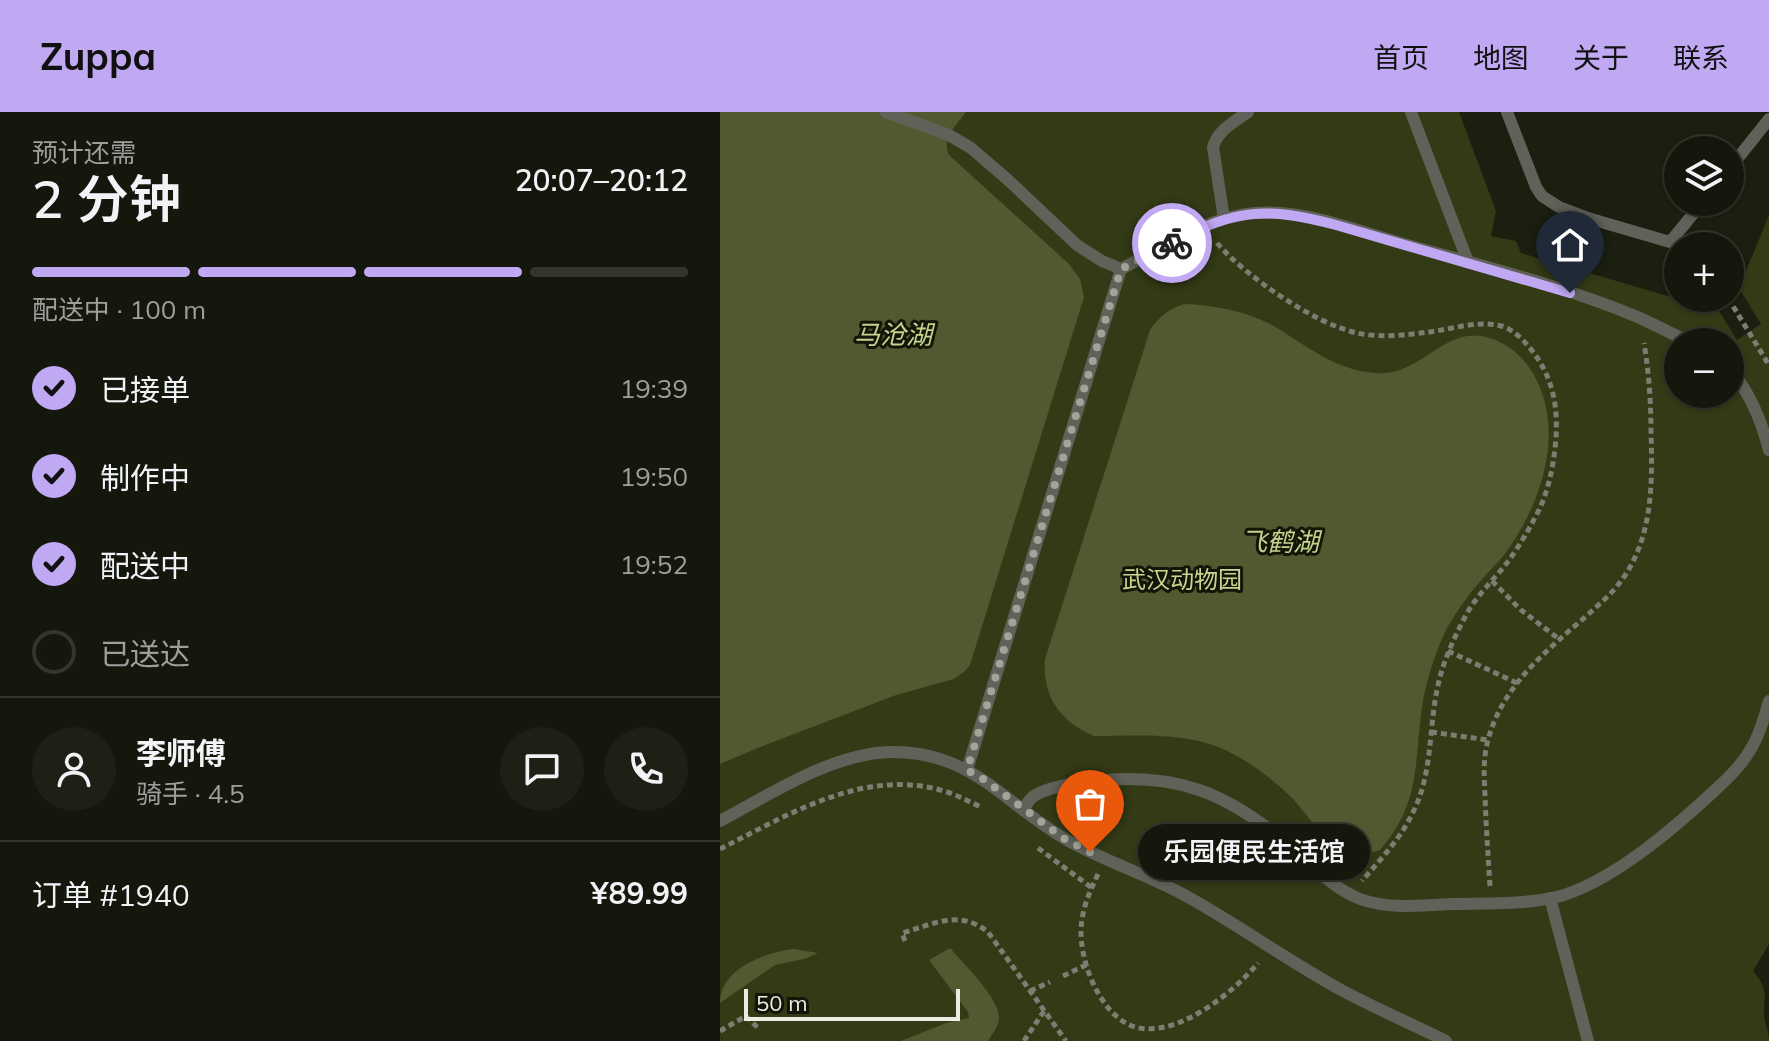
<!DOCTYPE html>
<html lang="zh">
<head>
<meta charset="utf-8">
<style>
	:root { --surface:#14170b; --page:#1d2014; --text:#f1f3f6; --muted:#9d9f9d; --line:#33362c; --accent:#c0a8f3 }
	body { margin:0; font-family:Mulish,"Noto Sans SC",sans-serif; background:var(--page); color:var(--text); height:100vh; display:flex; flex-direction:column; font-size:30px; white-space:nowrap }
	* { box-sizing:border-box; margin:0 }
	p { font-size:26px; color:var(--muted) }
	.icon { flex:none; width:44px; height:44px; fill:none; stroke:currentColor; stroke-width:2; stroke-linecap:round; stroke-linejoin:round }
	.map { position:relative; flex:1; overflow:hidden }
	.side { display:flex; flex-direction:column; background:var(--surface); width:720px }
	.side>* { flex:none }
	.buttons { position:absolute; left:944px; top:24px; display:grid; gap:16px }
	.buttons a { display:grid; place-items:center; width:80px; height:80px; border-radius:50%; background:var(--surface); box-shadow:0 2px 6px #0004,0 0 0 2px var(--line); font-size:40px }
	.scale { position:absolute; left:24px; bottom:20px; width:216px; box-sizing:border-box; padding-left:8px; border:4px solid #e9ece1; border-top:0; font-size:22px; line-height:28px; white-space:nowrap; color:#e9ece1; -webkit-text-stroke:6px #121507; paint-order:stroke }
	.pin { position:absolute; display:grid; place-items:center; width:68px; height:68px; color:#fff; margin:-82px -34px; border-radius:50% 50% 50% 0; rotate:-45deg; box-shadow:0 0 8px #0007 }
	.pin .icon { rotate:45deg }
	.courier { position:absolute; display:grid; place-items:center; width:80px; height:80px; margin:-40px; border:6px solid #c0a8f3; border-radius:50%; background:#fff; color:#222; box-shadow:0 2px 10px #0007 }
	.bubble { position:absolute; height:56px; border-radius:28px; background:var(--surface); box-shadow:0 2px 6px #0004,0 0 0 2px var(--line); font-size:26px; font-weight:600; line-height:56px; text-align:center }
	.overview em { font-style:normal; font-weight:600 }
	.overview div { display:flex; flex-direction:column-reverse }
	.overview { display:flex; align-items:center; justify-content:space-between; height:136px; padding:0 32px }
	h1 { font-size:52px; font-weight:600; line-height:60px }
	.bar { display:grid; grid-template-columns:repeat(4,1fr); gap:12px 8px; align-content:center; height:96px; padding:0 32px }
	.bar i { height:10px; border-radius:6px; background:var(--line) }
	.bar .current { background:var(--accent) }
	.bar p { grid-column:span 4 }
	.line { display:flex; align-items:center; gap:20px; padding:0 32px; border-top:2px solid var(--line) }
	.line div { flex:1 }
	.round { display:grid; place-items:center; flex:none; width:84px; height:84px; border-radius:42px; background:var(--page) }
	ol { padding:0 32px; list-style:none }
	li { display:flex; align-items:center; gap:24px; height:88px }
	li p { margin-inline-start:auto }
	li .icon { padding:8px; border-radius:50%; background:var(--accent); color:#111; stroke-width:4 }
	li:last-child { color:var(--muted) }
	li i { width:44px; height:44px; border:4px solid var(--line); border-radius:50% }
	header { display:flex; align-items:center; gap:48px; box-sizing:border-box; height:112px; padding:0 40px; background:var(--accent); color:#111 }
	header strong { font-size:38px }
	nav { display:flex; gap:44px; margin-inline-start:auto; font-size:28px }
	main { display:flex; flex:1; min-height:0 }
	.map>svg:first-child { display:block }
	.green { fill:#333a16; fill-rule:evenodd }
	.water { fill:#515930 }
	.lines { fill:none; stroke-linecap:round; stroke-linejoin:round }
	.path { stroke:#7b7e71; stroke-width:5; stroke-dasharray:6 4; stroke-linecap:butt }
	.lane { stroke:#60625a; stroke-width:12 }
	.done { stroke:#a1a498; stroke-width:8; stroke-dasharray:0 14.4 }
	.route { stroke:#c0a8f3; stroke-width:10 }
	.labels { text-anchor:middle; stroke-width:6; stroke-linejoin:round; paint-order:stroke }
	.park-label { font-size:24px; fill:#c6d590; stroke:#121507 }
	.water-label { font-size:26px; font-style:italic; fill:#c3d38d; stroke:#121507 }
</style>
</head>
<body>
<header>
<strong>Zuppa</strong>
<nav><a>首页</a><a>地图</a><a>关于</a><a>联系</a></nav>
</header>
<main>
<section class="side">
<div class="overview"><div><h1>2 分钟</h1><p>预计还需</p></div><em>20:07–20:12</em></div>
<div class="bar"><i class="current"></i><i class="current"></i><i class="current"></i><i></i><p>配送中 · 100 m</p></div>
<ol>
<li><svg class="icon" aria-label="check" viewBox="0 0 24 24"><path d="M5 12l5 5 9-10"/></svg>已接单<p>19:39</p></li>
<li><svg class="icon" aria-label="check" viewBox="0 0 24 24"><path d="M5 12l5 5 9-10"/></svg>制作中<p>19:50</p></li>
<li><svg class="icon" aria-label="check" viewBox="0 0 24 24"><path d="M5 12l5 5 9-10"/></svg>配送中<p>19:52</p></li>
<li><i></i>已送达</li>
</ol>
<div class="line" style="height:144px"><a class="round"><svg class="icon" aria-label="person" viewBox="0 0 24 24"><circle cx="12" cy="8" r="4"/><path d="M4 21q1-7 8-7t8 7"/></svg></a><div><b>李师傅</b><p>骑手 · 4.5</p></div><a class="round"><svg class="icon" aria-label="chat" viewBox="0 0 24 24"><path d="M4 5h16v11H9l-5 4z"/></svg></a><a class="round"><svg class="icon" aria-label="phone" viewBox="0 0 24 24"><path d="M5 4h4l2 5-3 2q2 4 5 5l2-3 5 2v4C11 20 4 13 5 4z"/></svg></a></div>
<div class="line" style="height:104px"><div>订单 #1940</div><b>¥89.99</b></div>
</section>
<div class="map">
<svg width="1049" height="929" viewBox="0 0 1049 929">
	<rect width="100%" height="100%" fill="#1b1f0f"/>
	<!-- green -->
	<path class="green" d="M0 0H232L238 10 246 0H739L776 99 771 124 796 129 801 141 999 199 1017 228 1041 212 1019 176 1049 103V832L1033 859C1049 879 1044 880 1044 902 1044 911 1049 918 1049 929H0ZM958 230H1010V282H958Z"/>
	<!-- water -->
	<g class="water">
		<path d="M0 0H246C236 14 221 26 229 43L349 152 360 167 364 185 250 553 244 560 234 567 176 583 40 635 0 652Z"/>
		<path d="M464 192C495 193 531 200 557 216 588 235 618 259 656 261 698 265 722 218 761 224 786 228 805 245 816 267 845 323 820 395 784 443 778 451 770 458 763 466 749 482 735 501 725 520 714 544 706 570 702 595 694 652 701 691 660 738 652 740 643 743 635 742 612 740 587 702 572 686 555 669 534 653 513 642 472 619 419 624 374 624 340 610 322 584 325 547L430 218C440 204 448 197 464 192Z"/>
		<path d="M230 836C242 850 280 887 279 906 279 914 272 922 268 929H181L226 911 249 906 248 900 209 848Z"/>
		<path d="M74 837 98 841 84 847 55 853 0 891C0 857 45 840 74 837Z"/>
	</g>
	<g class="lines">
		<!-- path -->
		<g class="path">
			<path d="M497 131C525 164 595 212 637 221 659 226 687 223 709 220 733 217 757 208 781 214 793 217 802 227 810 236 832 263 838 291 836 326 834 350 830 373 820 396 810 416 799 435 786 452 772 470 755 485 745 505 733 528 722 552 717 578 709 617 712 660 695 696 681 727 663 744 642 769"/>
			<path d="M1008 186 1049 253"/>
			<path d="M772 469 801 498 839 527"/>
			<path d="M728 539 797 571"/>
			<path d="M711 620 768 628"/>
			<path d="M318 736 372 776"/>
			<path d="M0 737C70 702 146 654 227 680 239 684 250 690 261 695"/>
			<path d="M378 762C371 777 364 792 362 808 356 842 378 901 412 914 454 929 513 881 538 851"/>
			<path d="M770 774C768 743 766 713 765 683 764 664 763 646 768 628 785 564 841 529 886 486 932 442 933 381 931 321 931 291 929 261 924 231"/>
			<path d="M185 829 182 821C214 812 239 797 268 820L346 929"/>
			<path d="M343 864 366 853"/>
			<path d="M310 879 330 870"/>
			<path d="M0 919 26 904 40 918"/>
			<path d="M304 929 324 899"/>
		</g>
		<!-- lane -->
		<g class="lane">
			<path d="M166 0 229 23 251 36 287 67 357 133 382 149 401 157"/>
			<path d="M691 0 748 150"/>
			<path d="M787 0 816 75 822 84 839 95 871 107 950 130 983 90"/>
			<path d="M1010 56 1049 7"/>
			<path d="M504 107 493 35C498 18 514 10 528 0"/>
			<path d="M1010 256C1030 282 1041 307 1049 338"/>
			<path d="M247 658 401 157C443 135 487 105 535 101 582 97 632 117 677 130 758 153 842 173 920 206 937 214 953 222 969 230"/>
			<path d="M303 698C306 693 309 687 314 684 328 675 351 672 367 670 453 658 508 680 572 736 593 754 614 777 640 787 667 797 701 794 730 792 765 791 811 793 844 783 896 766 953 717 993 680 1006 668 1020 655 1029 640 1039 625 1044 606 1049 589"/>
			<path d="M0 709C51 682 114 640 173 640 253 640 284 692 347 728 386 750 429 763 468 785 520 814 570 850 623 879 657 897 692 912 726 929"/>
			<path d="M830 786 868 929"/>
		</g>
	</g>
	<g class="lines">
		<!-- done -->
		<path class="done" d="M370 740 345 727 263 667 247 658 401 157 452 131"/>
		<!-- route -->
		<path class="route" d="M452 131C516 96 547 95 616 113L850 181"/>
	</g>
	<g class="labels">
		<!-- park labels -->
		<g class="park-label">
			<text x="462" y="476">武汉动物园</text>
		</g>
		<!-- water labels -->
		<g class="water-label">
			<text x="173" y="232">马沧湖</text>
			<text x="560" y="439">飞鹤湖</text>
		</g>
	</g>
</svg>
<div class="buttons">
<a><svg class="icon" aria-label="layers" viewBox="0 0 24 24"><path d="M12 4l9 5-9 5-9-5zM3 14l9 5 9-5"/></svg></a>
<a>+</a>
<a>−</a>
</div>
<div class="scale">50 m</div>
<div class="pin" style="left:370px;top:740px;background:#ea580c"><svg class="icon" aria-label="bag" viewBox="0 0 24 24"><path d="M5 8h14l-1 12H6zM9 8a3 3 0 0 1 6 0"/></svg></div>
<div class="pin" style="left:850px;top:181px;background:#1f2937"><svg class="icon" aria-label="home" viewBox="0 0 24 24"><path d="M3 11l9-7 9 7M6 9v11h12V9"/></svg></div>
<div class="courier" style="left:452px;top:131px"><svg class="icon" aria-label="bike" viewBox="0 0 24 24"><circle cx="6" cy="16" r="4"/><circle cx="18" cy="16" r="4"/><path d="M6 16l4-8h5l3 8M10 8l3 8H6M13 5h3"/></svg></div>
<div class="bubble" style="left:418px;top:712px;width:232px">乐园便民生活馆</div>
</div>
</main>
</body>
</html>
